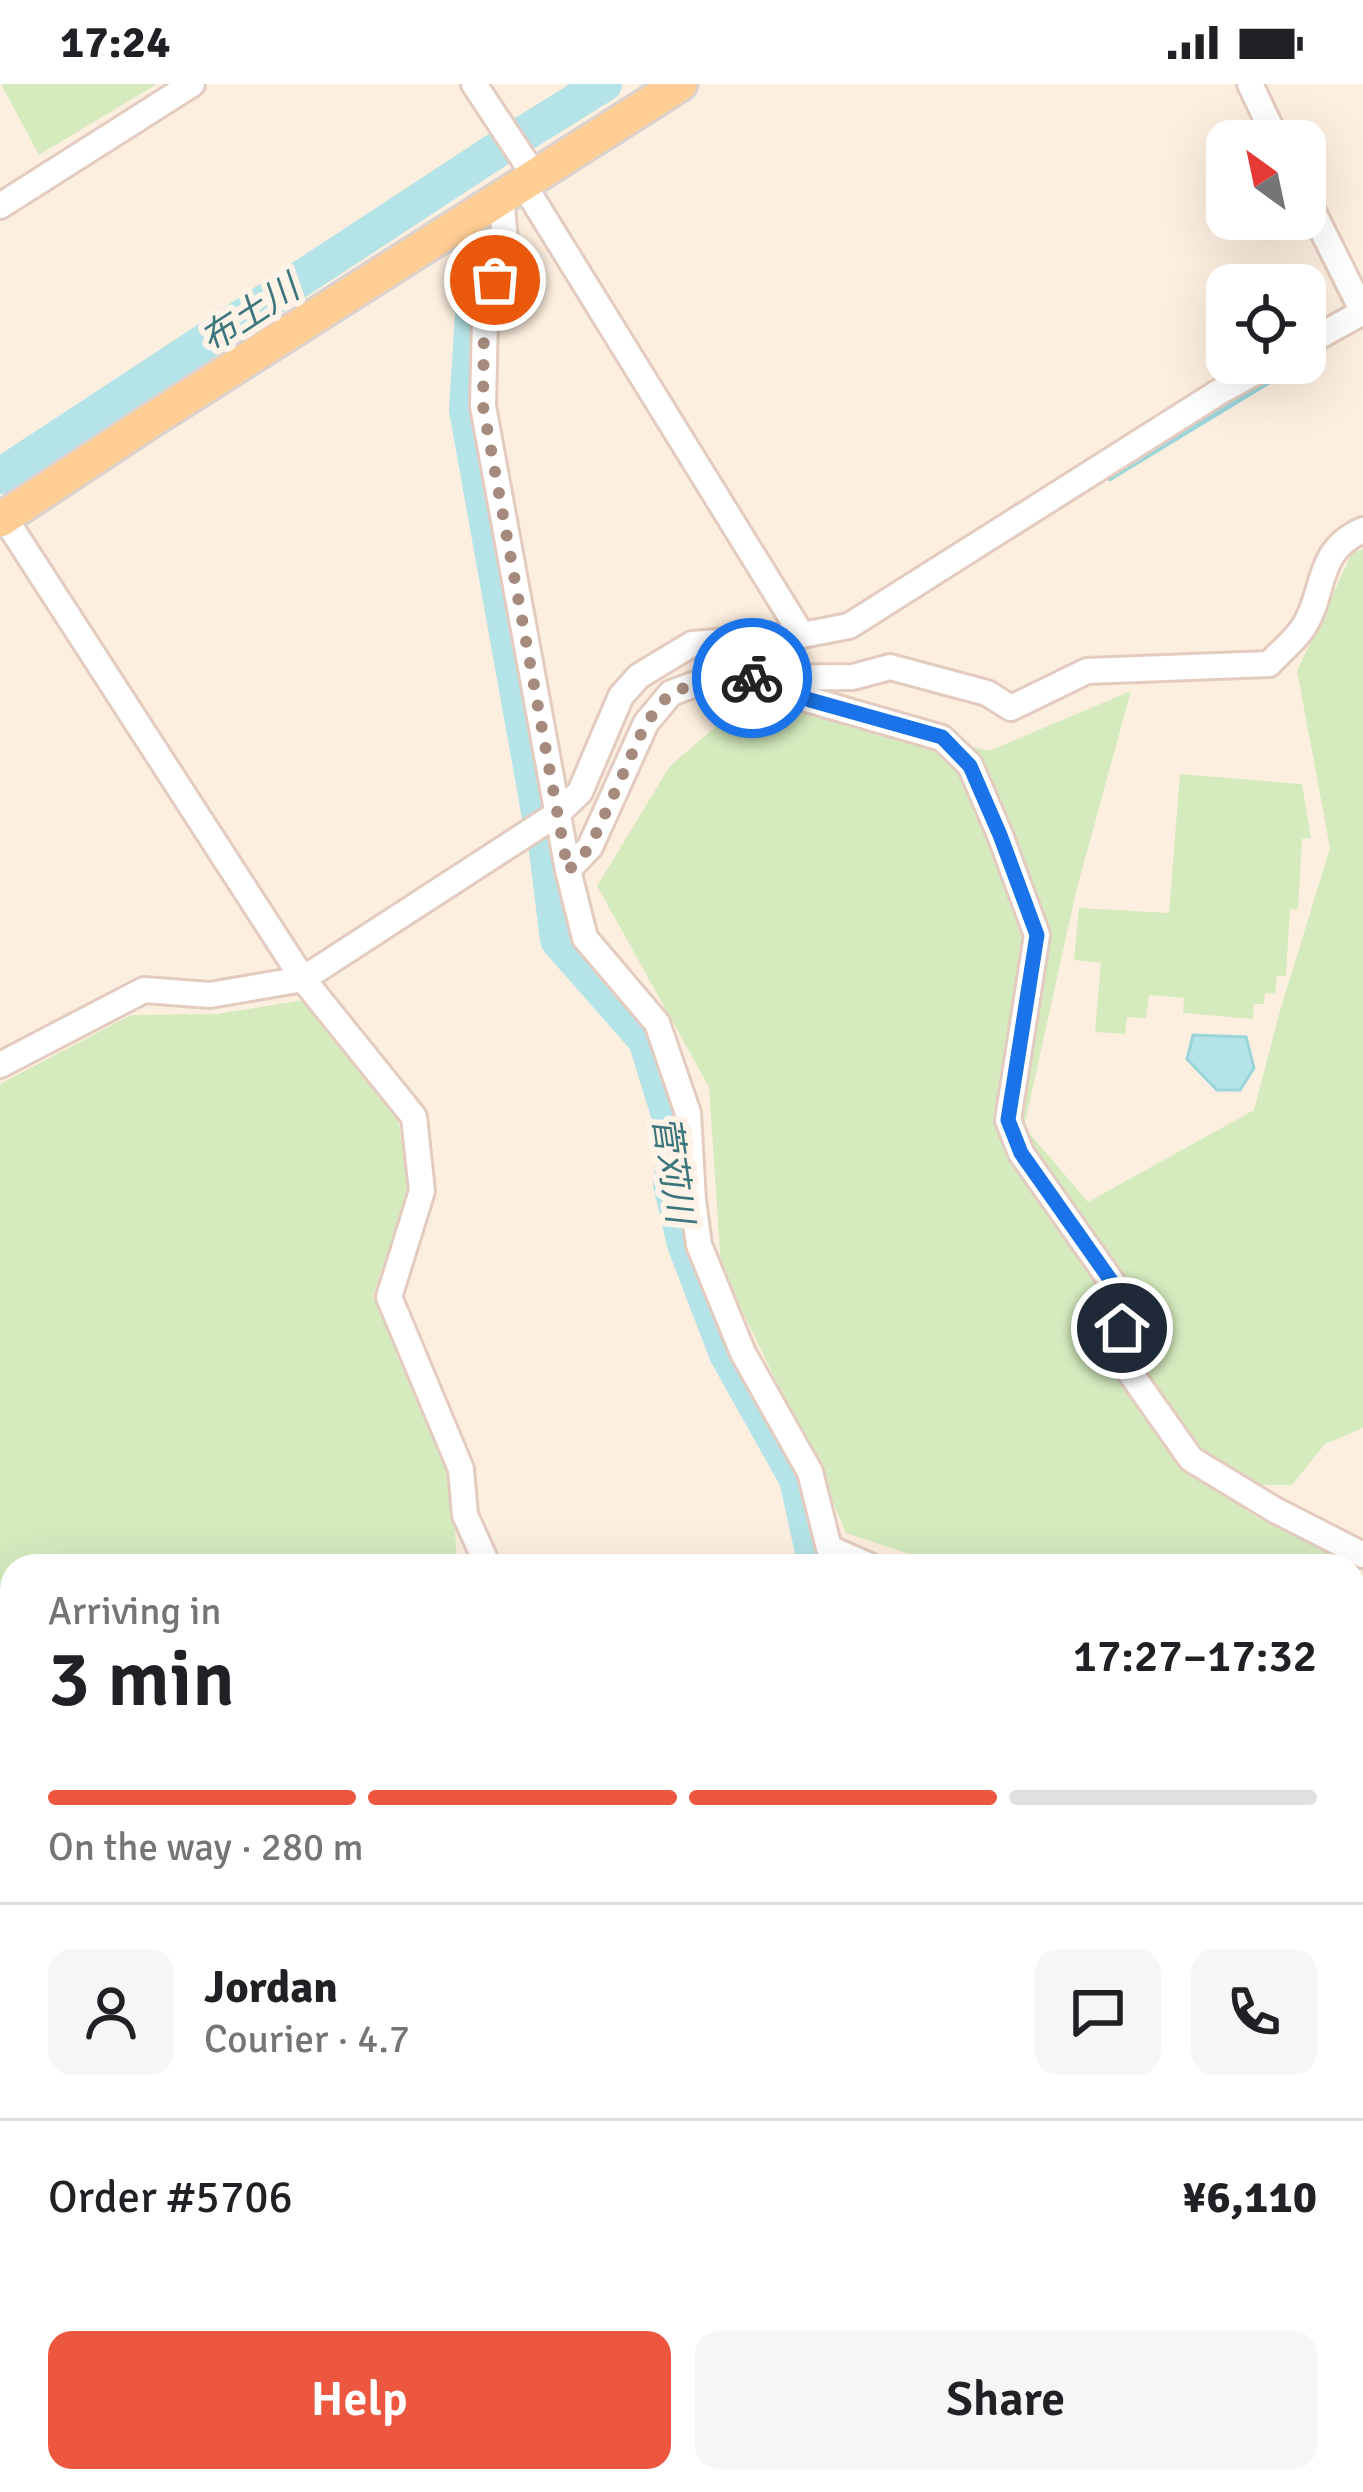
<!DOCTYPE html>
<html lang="en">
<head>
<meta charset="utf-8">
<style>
	:root { --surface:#fff; --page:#f6f6f6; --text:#202124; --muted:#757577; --line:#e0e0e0; --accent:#ed563f }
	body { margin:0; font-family:Signika,"Noto Sans JP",sans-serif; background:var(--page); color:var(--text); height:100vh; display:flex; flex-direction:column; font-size:45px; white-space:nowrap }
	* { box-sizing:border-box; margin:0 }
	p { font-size:39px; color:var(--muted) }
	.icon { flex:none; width:66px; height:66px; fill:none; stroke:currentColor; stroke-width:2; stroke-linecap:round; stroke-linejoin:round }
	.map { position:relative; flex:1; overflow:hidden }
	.sheet { position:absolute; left:0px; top:1470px; width:1365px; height:939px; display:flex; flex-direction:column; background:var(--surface); border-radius:36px 36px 0 0; box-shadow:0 12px 48px #0002 }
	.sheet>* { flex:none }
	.needle { width:78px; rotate:327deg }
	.tools { position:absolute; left:1206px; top:36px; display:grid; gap:24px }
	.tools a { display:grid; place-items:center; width:120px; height:120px; border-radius:24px; background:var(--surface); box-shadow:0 12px 48px #0002; font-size:60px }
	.pin { position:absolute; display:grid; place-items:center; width:102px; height:102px; color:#fff; margin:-51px; border:6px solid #fff; border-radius:50%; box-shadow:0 3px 12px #0007 }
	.courier { position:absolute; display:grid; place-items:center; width:120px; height:120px; margin:-60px; border:9px solid #1a73e8; border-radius:50%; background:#fff; color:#222; box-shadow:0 3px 15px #0007 }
	.overview em { font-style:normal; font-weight:600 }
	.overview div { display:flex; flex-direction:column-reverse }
	.overview { display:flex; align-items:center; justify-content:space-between; height:204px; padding:0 48px }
	h1 { font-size:78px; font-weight:600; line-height:90px }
	.bar { display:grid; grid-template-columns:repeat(4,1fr); gap:18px 12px; align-content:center; height:144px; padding:0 48px }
	.bar i { height:15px; border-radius:9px; background:var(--line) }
	.bar .selected { background:var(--accent) }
	.bar p { grid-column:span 4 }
	.line { display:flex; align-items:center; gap:30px; padding:0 48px; border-top:3px solid var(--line) }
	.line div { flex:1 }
	.round { display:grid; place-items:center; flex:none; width:126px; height:126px; border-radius:24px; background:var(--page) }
	.button { display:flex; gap:24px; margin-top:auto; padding:24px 48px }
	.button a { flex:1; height:138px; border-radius:24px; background:var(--accent); color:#fff; font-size:48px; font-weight:600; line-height:138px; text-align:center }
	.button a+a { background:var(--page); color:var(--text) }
	.status { display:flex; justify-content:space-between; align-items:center; height:84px; padding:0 60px; background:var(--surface); direction:ltr }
	.status svg { height:33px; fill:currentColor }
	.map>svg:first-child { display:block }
	.green { fill:#d5ebbe }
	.water { fill:#b4e4e7; stroke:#9ad5d9; stroke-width:3 }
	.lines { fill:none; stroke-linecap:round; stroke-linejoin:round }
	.stream { stroke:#9ad5d9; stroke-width:6 }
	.river { stroke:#b4e4e7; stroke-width:36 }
	.minor-casing { stroke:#e3ccbf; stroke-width:30 }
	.major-casing { stroke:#dbd2cf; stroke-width:39 }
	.minor { stroke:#fff; stroke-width:24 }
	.major { stroke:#ffce95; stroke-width:33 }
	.done { stroke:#a58a7d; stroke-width:12; stroke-dasharray:0 21.6 }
	.route { stroke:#1a73e8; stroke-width:15 }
	.labels { text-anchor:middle; stroke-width:12; stroke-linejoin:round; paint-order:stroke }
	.water-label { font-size:36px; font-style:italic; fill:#3a767c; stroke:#fff3e7 }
</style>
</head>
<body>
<div class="status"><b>17:24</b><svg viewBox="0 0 49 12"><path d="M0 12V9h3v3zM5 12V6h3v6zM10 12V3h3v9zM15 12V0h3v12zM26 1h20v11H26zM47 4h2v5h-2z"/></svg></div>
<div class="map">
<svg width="1363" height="2408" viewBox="0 0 1363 2408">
	<rect width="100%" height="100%" fill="#fdefe0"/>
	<!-- green -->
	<g class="green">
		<path d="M1 0H157L39 71Z"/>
		<path d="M1363 465V1344L1325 1360 1292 1401H1258L1246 1427 1360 1482 1353 1498V1482H945L846 1449 819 1386 721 1183 709 1003 597 802 670 682 755 609 989 667 1131 607 1076 808 1024 1043 1088 1118 1254 1026 1279 930 1330 764 1297 587 1352 469Z"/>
		<path d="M1180 690 1302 700 1311 754 1302 755 1298 825 1290 826 1286 892H1277L1275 910 1265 909 1264 920H1254L1253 935 1183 929 1184 914 1149 911 1146 934 1127 933 1125 950 1095 948 1101 879 1074 876 1079 824 1169 829Z"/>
		<path d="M304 916 398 1034 409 1106 373 1213 452 1387 457 1482H12V2209L0 2207V1000L131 931 217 930Z"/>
		<path d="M1353 1619 1363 1632V1758L1353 1762Z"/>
		<path d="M1363 1886V2288L1353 2257V1887Z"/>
		<path d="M0 2359 12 2365V2397H79L84 2408H0Z"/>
		<path d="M871 2397H1099L1132 2408H866Z"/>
	</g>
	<!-- water -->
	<path class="water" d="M1193 951 1246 953 1254 984 1240 1006H1217L1187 975Z"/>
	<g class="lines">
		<!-- stream -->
		<g class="stream">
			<path d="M1305 275 1333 258"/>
			<path d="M1110 394 1299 279"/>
		</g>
		<!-- river -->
		<g class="river">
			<path d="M525 49 604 0"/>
			<path d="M475 199 467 326 540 733"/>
			<path d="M0 392 497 66"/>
			<path d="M546 759 558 856 646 956 678 1060 671 1100 685 1160 727 1270 797 1395 815 1477 828 1482"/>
			<path d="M683 2408 686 2397"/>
		</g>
		<defs>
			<g id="minor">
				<path d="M474 0 534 91"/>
				<path d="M1250 0 1277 57"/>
				<path d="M522 98 802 551"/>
				<path d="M501 112 505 156 485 236 483 322 568 786 585 854 657 939 688 1029 693 1116 699 1161 743 1269 810 1388 829 1464 870 1482"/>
				<path d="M1305 112 1363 228 1305 260"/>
				<path d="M0 122 192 0"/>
				<path d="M4 433 303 895 414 1033 422 1107 389 1213 461 1385 465 1431 488 1482"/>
				<path d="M762 594 810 616 942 654 970 681 1000 751 1037 851 1008 1036 1021 1069 1119 1208 1124 1280 1191 1375 1275 1426 1363 1471"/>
				<path d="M568 786 590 763 646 639 671 609 712 594 853 593 890 583 987 609 1011 624 1087 587 1269 580C1280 568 1294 557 1303 544 1326 510 1314 467 1363 446"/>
				<path d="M0 981 144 906 210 911 303 895 557 730 580 708 621 612 639 592 692 560 802 551 849 542 1219 308 1272 279"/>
				<path d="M1353 2302 1363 2320"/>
				<path d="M444 2408 447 2397"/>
				<path d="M705 2408 708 2397"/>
			</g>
			<path id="major" d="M0 436 150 337 680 0"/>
		</defs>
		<!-- minor casing -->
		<use href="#minor" class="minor-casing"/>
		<!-- major casing -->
		<use href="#major" class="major-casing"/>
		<!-- minor -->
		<use href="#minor" class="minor"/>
		<!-- major -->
		<use href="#major" class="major"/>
	</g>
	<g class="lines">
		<!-- done -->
		<path class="done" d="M495 196 484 236 483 322 568 787 590 763 646 639 670 609 712 594H752"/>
		<!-- route -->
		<path class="route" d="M752 594H762L810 616 942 653 970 682 1000 751 1037 851 1008 1036 1021 1069 1119 1208 1122 1244"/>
	</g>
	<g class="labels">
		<!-- water labels -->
		<g class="water-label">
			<text transform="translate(249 229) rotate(-33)" y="13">布土川</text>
			<text transform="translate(674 1085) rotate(82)" y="13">菅苅川</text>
		</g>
	</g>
</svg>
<div class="tools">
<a><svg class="needle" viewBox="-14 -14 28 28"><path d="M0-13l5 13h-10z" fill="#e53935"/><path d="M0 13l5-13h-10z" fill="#757577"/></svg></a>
<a><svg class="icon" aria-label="locate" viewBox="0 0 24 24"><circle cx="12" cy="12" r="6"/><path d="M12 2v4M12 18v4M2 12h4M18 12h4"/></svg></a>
</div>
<div class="pin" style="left:495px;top:196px;background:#ea580c"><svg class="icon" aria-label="bag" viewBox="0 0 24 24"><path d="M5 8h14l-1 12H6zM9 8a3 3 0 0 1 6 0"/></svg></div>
<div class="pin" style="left:1122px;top:1244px;background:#1f2937"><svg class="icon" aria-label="home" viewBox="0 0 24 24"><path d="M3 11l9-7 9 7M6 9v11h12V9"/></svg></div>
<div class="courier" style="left:752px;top:594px"><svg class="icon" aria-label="bike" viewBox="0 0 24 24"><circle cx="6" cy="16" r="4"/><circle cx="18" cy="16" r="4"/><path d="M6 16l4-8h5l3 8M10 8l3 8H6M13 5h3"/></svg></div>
<section class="sheet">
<div class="overview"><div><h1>3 min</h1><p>Arriving in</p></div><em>17:27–17:32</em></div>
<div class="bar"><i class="selected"></i><i class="selected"></i><i class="selected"></i><i></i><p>On the way · 280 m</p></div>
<div class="line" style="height:216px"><a class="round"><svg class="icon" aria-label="person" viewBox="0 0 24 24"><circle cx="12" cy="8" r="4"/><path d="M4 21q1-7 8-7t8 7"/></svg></a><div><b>Jordan</b><p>Courier · 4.7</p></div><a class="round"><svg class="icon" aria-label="chat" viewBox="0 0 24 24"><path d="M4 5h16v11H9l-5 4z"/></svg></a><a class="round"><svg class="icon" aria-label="phone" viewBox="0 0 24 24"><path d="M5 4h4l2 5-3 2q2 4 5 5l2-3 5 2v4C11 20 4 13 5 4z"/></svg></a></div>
<div class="line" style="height:156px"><div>Order #5706</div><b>¥6,110</b></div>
<div class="button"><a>Help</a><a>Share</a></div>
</section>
</div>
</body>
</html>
